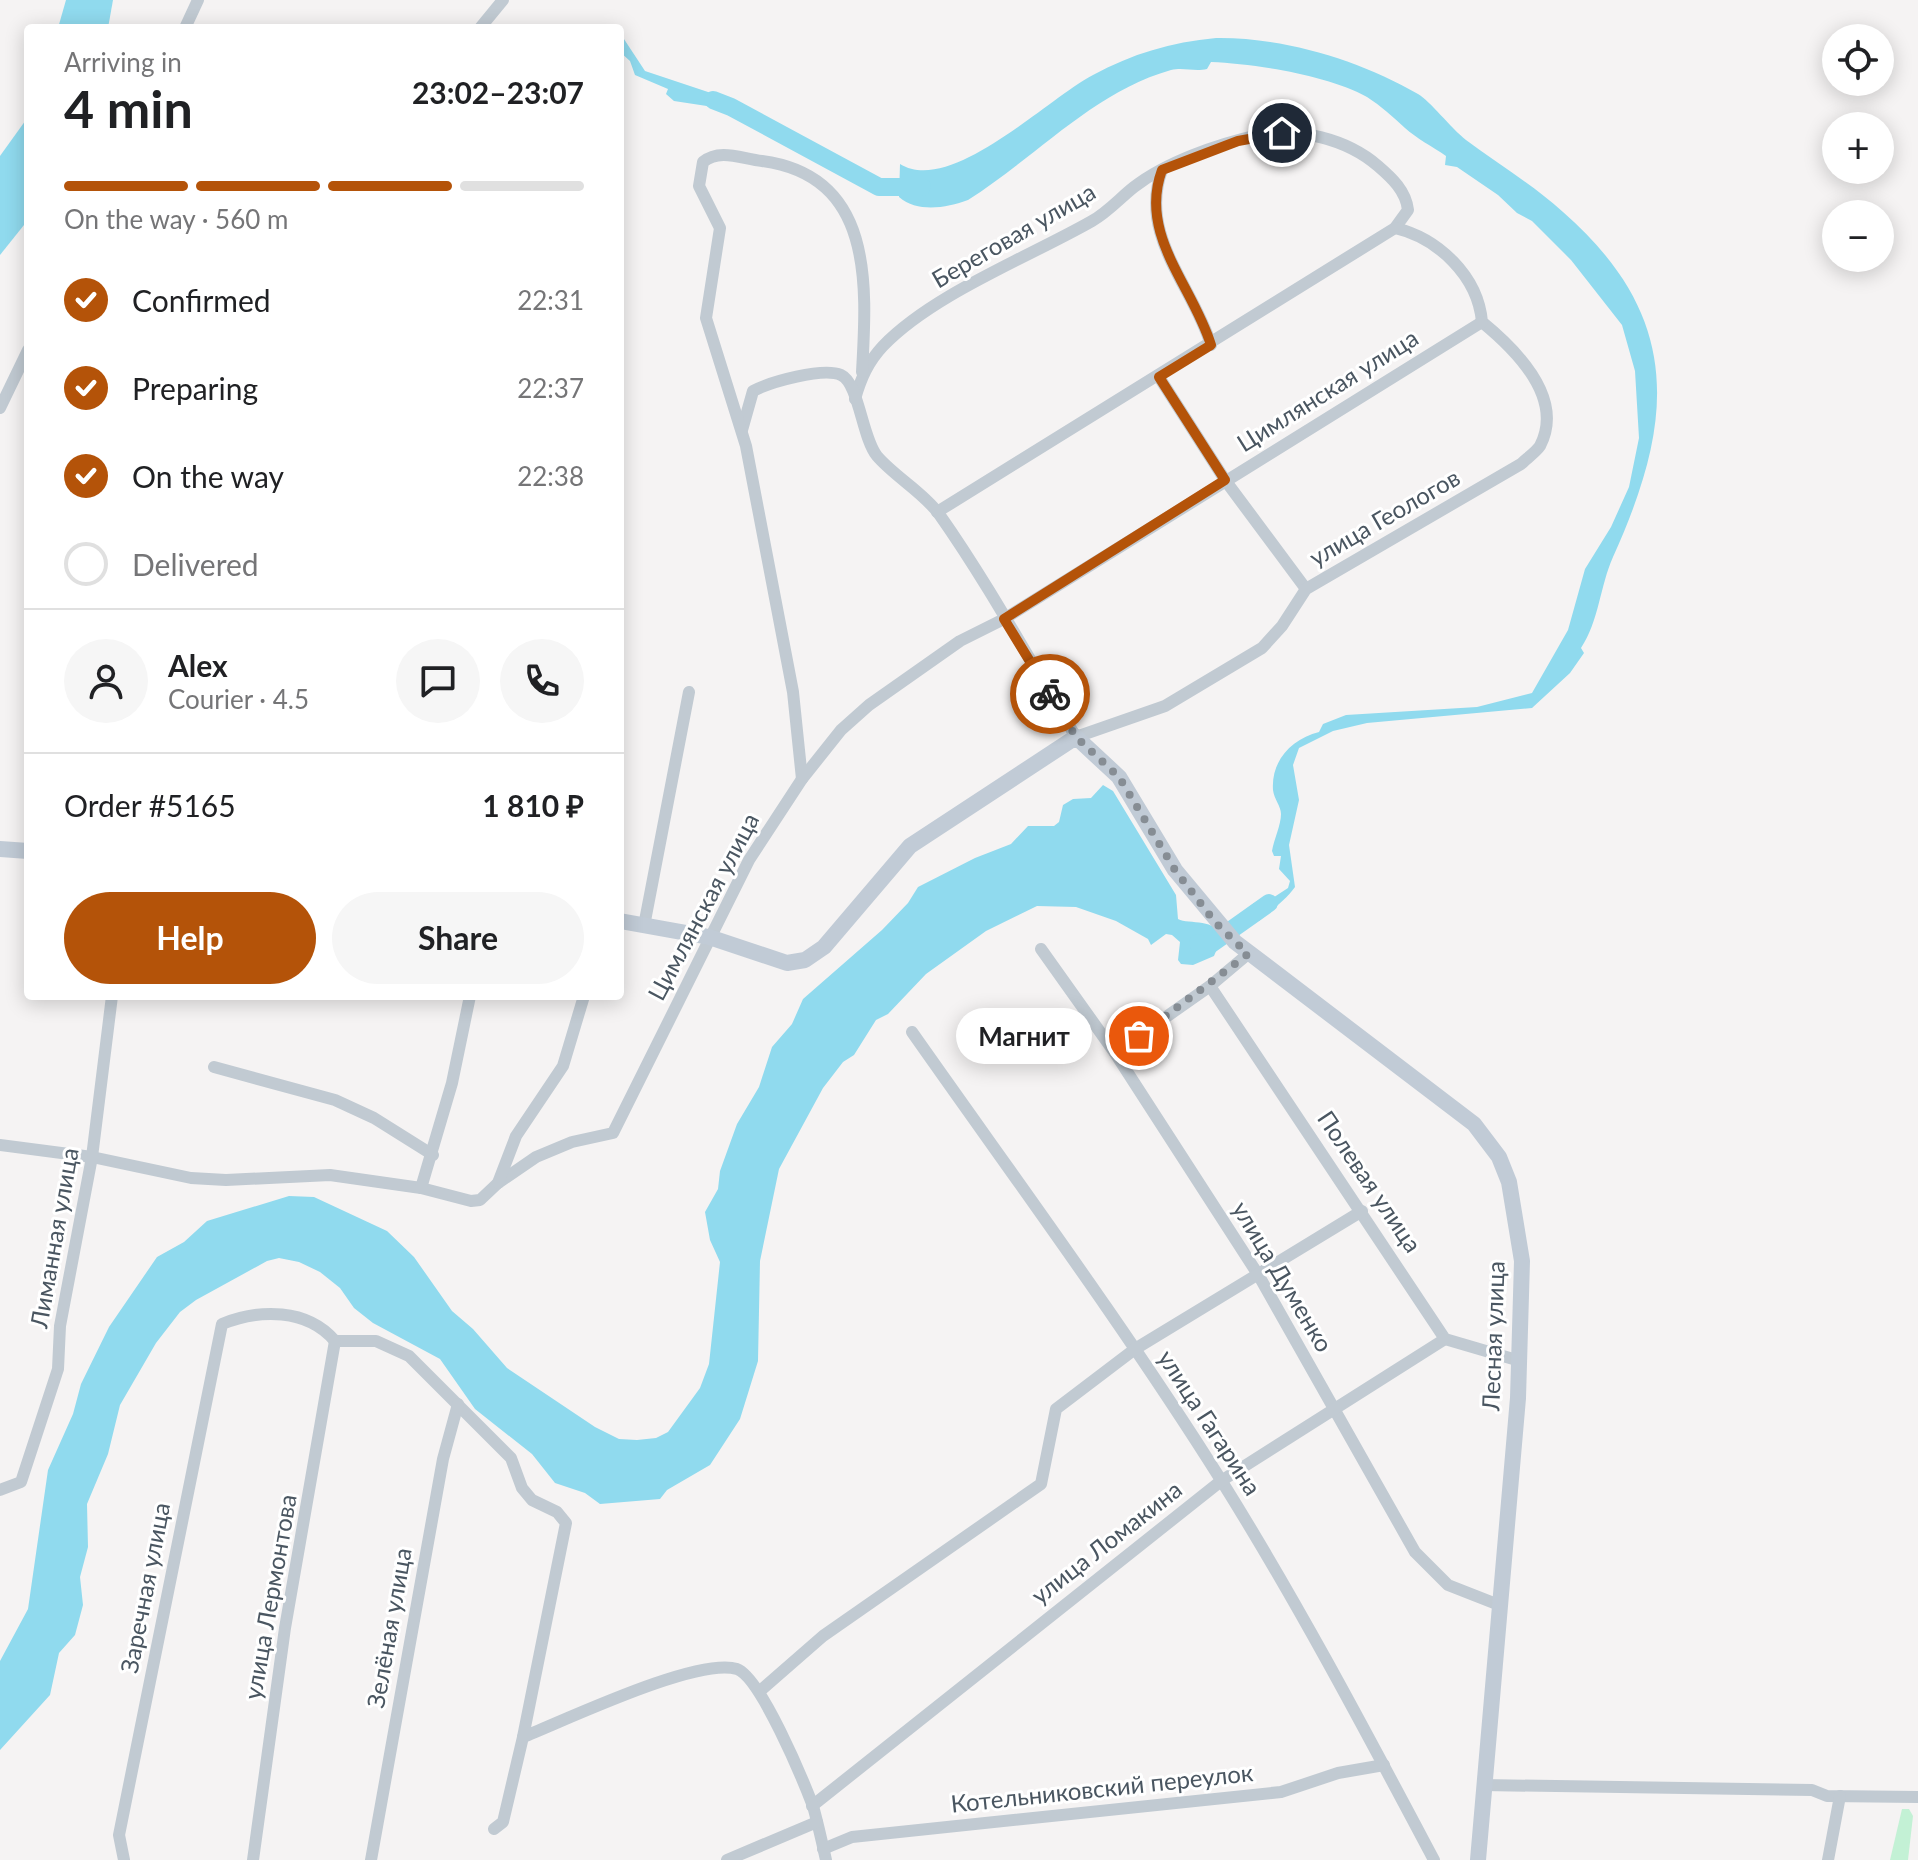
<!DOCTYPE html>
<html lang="en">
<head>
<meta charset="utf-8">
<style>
	:root { --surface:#fff; --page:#f6f6f6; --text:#202124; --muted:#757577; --line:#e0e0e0; --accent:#b45309 }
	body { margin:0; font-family:Lato,sans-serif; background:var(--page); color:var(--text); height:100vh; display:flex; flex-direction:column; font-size:30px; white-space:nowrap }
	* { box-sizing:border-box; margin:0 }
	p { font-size:26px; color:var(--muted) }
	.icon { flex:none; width:44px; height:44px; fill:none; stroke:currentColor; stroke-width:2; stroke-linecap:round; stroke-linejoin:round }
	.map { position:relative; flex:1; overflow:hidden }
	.details { position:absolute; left:24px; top:24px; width:600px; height:976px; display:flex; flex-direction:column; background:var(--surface); border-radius:8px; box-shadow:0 4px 20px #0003 }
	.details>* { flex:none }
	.fabs { position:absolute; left:1822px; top:24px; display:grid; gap:16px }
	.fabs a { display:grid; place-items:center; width:72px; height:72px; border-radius:50%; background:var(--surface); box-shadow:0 4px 20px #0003; font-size:40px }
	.pin { position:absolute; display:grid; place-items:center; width:68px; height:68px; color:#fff; margin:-34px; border:4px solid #fff; border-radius:50%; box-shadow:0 2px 8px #0007 }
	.courier { position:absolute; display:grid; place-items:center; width:80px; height:80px; margin:-40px; border:6px solid #b45309; border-radius:50%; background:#fff; color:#222; box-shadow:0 2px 10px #0007 }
	.bubble { position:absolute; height:56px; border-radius:28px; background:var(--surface); box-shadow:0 4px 20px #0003; font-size:26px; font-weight:700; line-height:56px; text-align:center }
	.headline em { font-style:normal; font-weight:700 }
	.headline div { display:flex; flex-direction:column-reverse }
	.headline { display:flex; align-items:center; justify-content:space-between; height:136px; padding:0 40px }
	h1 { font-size:52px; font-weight:700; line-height:60px }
	.bar { display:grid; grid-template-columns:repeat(4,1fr); gap:12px 8px; align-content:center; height:96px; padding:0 40px }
	.bar i { height:10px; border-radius:6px; background:var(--line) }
	.bar .selected { background:var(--accent) }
	.bar p { grid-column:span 4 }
	.line { display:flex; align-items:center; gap:20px; padding:0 40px; border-top:2px solid var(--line) }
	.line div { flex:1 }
	.round { display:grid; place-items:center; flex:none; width:84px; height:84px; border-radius:42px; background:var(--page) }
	ol { padding:0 40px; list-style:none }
	li { display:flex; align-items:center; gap:24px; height:88px }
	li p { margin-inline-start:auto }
	li .icon { padding:8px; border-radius:50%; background:var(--accent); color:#fff; stroke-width:4 }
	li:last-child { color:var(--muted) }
	li i { width:44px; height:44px; border:4px solid var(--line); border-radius:50% }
	.primary-button { display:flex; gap:16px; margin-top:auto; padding:16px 40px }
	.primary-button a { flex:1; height:92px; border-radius:48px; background:var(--accent); color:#fff; font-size:32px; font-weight:700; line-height:92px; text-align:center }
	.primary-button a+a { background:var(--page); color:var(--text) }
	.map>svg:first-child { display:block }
	.green { fill:#c3f1d5 }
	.water { fill:#90daee }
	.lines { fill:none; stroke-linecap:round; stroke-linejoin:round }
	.river { stroke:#90daee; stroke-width:18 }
	.street { stroke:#c1cad2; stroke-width:12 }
	.secondary { stroke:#c1cbd6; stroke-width:16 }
	.done { stroke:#868d94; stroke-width:8; stroke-dasharray:0 14.4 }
	.route { stroke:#b45309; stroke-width:10 }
	.labels { text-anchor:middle; stroke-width:6; stroke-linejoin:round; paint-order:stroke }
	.street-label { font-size:24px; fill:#4a5661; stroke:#fff }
</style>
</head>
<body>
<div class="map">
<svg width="1918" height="1860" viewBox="0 0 1918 1860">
	<rect width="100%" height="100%" fill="#f5f3f3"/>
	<!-- green -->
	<path class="green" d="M1902 1809H1909L1913 1816 1908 1860H1890Z"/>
	<!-- water -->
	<g class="water">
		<path d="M66 0H113L108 28H58Z"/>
		<path d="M620 33 645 71 738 102 733 110 674 101 666 94 668 89 635 75 630 61 620 52Z"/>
		<path d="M1216 38C1283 37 1360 60 1418 94 1430 101 1451 128 1466 140 1498 164 1533 185 1563 212 1684 318 1674 422 1613 557 1600 586 1599 621 1581 648L1584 653 1570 673 1532 708 1367 723 1333 731 1299 748 1293 765 1299 800 1289 845 1295 887C1285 901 1270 911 1259 921L1249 916 1248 908 1254 903 1259 907 1288 888 1290 881 1279 869 1281 856H1274L1272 851C1274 839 1281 825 1281 814 1281 806 1274 799 1273 790 1271 760 1292 739 1319 732L1323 724 1346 715 1477 707 1532 693 1568 630 1585 569 1611 527 1629 487 1639 438 1635 371 1622 325 1571 260 1532 221 1517 213 1498 195 1457 167 1445 165 1446 156C1433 147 1416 138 1405 128 1393 117 1381 106 1367 97 1328 75 1256 64 1211 62L1207 69C1194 72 1184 67 1171 70 1093 92 1035 158 968 200 946 208 918 213 899 197L900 164C951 196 1048 98 1093 75 1132 54 1171 42 1216 38Z"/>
		<path d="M28 117V220L0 255V156Z"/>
		<path d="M1103 785 1113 791 1176 895 1178 919C1191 926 1233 914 1214 956L1193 965 1181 964 1178 960 1180 942 1172 935 1166 934 1151 945 1148 939 1116 921 1076 907 1037 906 986 931 926 974 888 1014 876 1020 854 1055 843 1062 823 1088 779 1169 760 1261 758 1361 740 1419 710 1465 667 1490 660 1499 600 1504 585 1493 555 1483 532 1454 475 1409 440 1359 373 1323 354 1308 340 1288 320 1272 299 1262 279 1258 267 1261 196 1300 180 1312 156 1343 120 1405 108 1454 87 1504 88 1547 80 1577 83 1605 75 1635 59 1653 50 1695 0 1750V1661L28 1609 48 1470 73 1414 81 1384 109 1327 157 1257 184 1242 207 1221 289 1196 314 1197 387 1231 414 1257 452 1311 473 1329 507 1368 595 1427 619 1439 637 1440 656 1438 668 1432 700 1388 709 1364 720 1262 710 1240 705 1212 718 1189 720 1171 737 1124 759 1087 772 1047 792 1024 803 999 882 930 908 903 918 887 975 858 1011 844 1028 826H1054L1059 822 1063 805 1073 799 1091 798Z"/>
	</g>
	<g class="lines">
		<!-- river -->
		<g class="river">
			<path d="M713 100 731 107 879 187H922"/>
			<path d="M1198 943 1207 947 1269 903"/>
		</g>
		<!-- street -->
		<g class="street">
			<path d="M185 28 198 0"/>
			<path d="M480 28 503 0"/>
			<path d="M1162 170C1138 236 1193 286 1211 345"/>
			<path d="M1159 377 1225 480 1306 589"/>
			<path d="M855 399C861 378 868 362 883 346 933 294 1029 257 1092 221 1108 212 1120 198 1134 187 1166 162 1218 144 1258 135 1298 127 1347 139 1378 166 1392 178 1406 191 1408 210L1395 228 937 512"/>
			<path d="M0 408 28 350"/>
			<path d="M742 430 753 391C770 382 823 367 841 375 859 383 862 438 877 456 895 477 923 492 939 514 989 585 1031 663 1076 737L1165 706 1262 648 1282 626 1306 589 1521 464C1526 459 1536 452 1540 446 1565 398 1515 349 1482 322 1478 276 1438 238 1395 228"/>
			<path d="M802 779 793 692 746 446 706 318 720 228 699 186 703 162C720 148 742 159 762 161 874 176 867 284 862 372"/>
			<path d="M644 926 689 692"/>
			<path d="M1041 949 1115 1053 1259 1276 1415 1552 1448 1585 1499 1605"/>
			<path d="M1210 986 1445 1339 1520 1361"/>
			<path d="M912 1032C1016 1180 1124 1326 1221 1480 1298 1603 1366 1732 1434 1860"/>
			<path d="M1115 1053 1210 986 1248 954"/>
			<path d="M214 1067 335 1100 374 1118 433 1155"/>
			<path d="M0 1145 92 1157 191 1178 226 1180 330 1175 421 1188 471 1201 480 1200 498 1183 536 1157 572 1142 613 1133 749 860 802 779 841 730 869 705 960 641 1004 619 1482 322"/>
			<path d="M498 1183 516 1136 563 1066 584 996"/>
			<path d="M421 1188 452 1083 470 996"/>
			<path d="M0 1490 21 1482 58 1369 60 1326 92 1157 112 996"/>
			<path d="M760 1691 823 1636 1041 1484 1056 1409 1135 1349 1362 1211"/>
			<path d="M1483 1785 1812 1790 1827 1796 1918 1797"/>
			<path d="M812 1806 1221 1481 1445 1339"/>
			<path d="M494 1829 503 1822 523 1737"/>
			<path d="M823 1849 852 1837 1281 1792 1338 1773 1384 1765"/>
			<path d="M124 1860 119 1835 222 1324C259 1309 307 1308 335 1341H376L409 1356 511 1458 522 1488 532 1500 557 1512 566 1523 523 1737C566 1720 697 1657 737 1669 761 1678 803 1780 813 1806 818 1824 822 1842 826 1860"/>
			<path d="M253 1860 285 1628 335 1341"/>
			<path d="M371 1860 443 1459 458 1404"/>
			<path d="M727 1860 817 1822"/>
			<path d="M1828 1860 1840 1796"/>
		</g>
		<!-- secondary -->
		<g class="secondary">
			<path d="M0 849 28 851"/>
			<path d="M620 921 709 937 787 963 805 960 824 947 910 846 1076 737 1119 777 1175 870 1235 942 1474 1124 1499 1157 1509 1182 1522 1261 1518 1398 1478 1860"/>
		</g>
	</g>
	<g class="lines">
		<!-- done -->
		<path class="done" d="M1050 694 1076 737 1119 777 1175 870 1215 922 1248 954 1139 1036"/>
		<!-- route -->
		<path class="route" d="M1050 694 1004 619 1225 480 1159 377 1211 345C1193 286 1138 235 1162 170L1238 141 1282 133"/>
	</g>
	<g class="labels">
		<!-- street labels -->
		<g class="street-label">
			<text transform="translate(1014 236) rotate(-30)" y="8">Береговая улица</text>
			<text transform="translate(1328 391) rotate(-32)" y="8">Цимлянская улица</text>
			<text transform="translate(1385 518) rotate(-30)" y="8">улица Геологов</text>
			<text transform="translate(704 907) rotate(-62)" y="8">Цимлянская улица</text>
			<text transform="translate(1369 1182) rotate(56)" y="8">Полевая улица</text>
			<text transform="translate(55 1238) rotate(-80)" y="8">Лиманная улица</text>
			<text transform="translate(1282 1277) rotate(59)" y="8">улица Думенко</text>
			<text transform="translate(1494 1336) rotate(-88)" y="8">Лесная улица</text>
			<text transform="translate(1209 1423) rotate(57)" y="8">улица Гагарина</text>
			<text transform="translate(1107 1543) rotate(-38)" y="8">улица Ломакина</text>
			<text transform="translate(146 1588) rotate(-79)" y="8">Заречная улица</text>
			<text transform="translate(271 1597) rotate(-80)" y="8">улица Лермонтова</text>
			<text transform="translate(390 1628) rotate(-80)" y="8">Зелёная улица</text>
			<text transform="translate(1102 1789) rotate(-6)" y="8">Котельниковский переулок</text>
		</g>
	</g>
</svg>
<div class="fabs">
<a><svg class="icon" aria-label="locate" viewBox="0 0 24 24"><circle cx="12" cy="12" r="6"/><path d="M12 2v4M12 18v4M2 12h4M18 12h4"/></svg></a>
<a>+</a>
<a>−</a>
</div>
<div class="pin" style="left:1139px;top:1036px;background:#ea580c"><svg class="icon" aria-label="bag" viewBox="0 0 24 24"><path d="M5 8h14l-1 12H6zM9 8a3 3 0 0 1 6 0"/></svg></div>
<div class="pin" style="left:1282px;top:133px;background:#1f2937"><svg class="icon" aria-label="home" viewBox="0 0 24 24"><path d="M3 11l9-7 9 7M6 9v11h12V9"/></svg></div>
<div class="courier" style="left:1050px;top:694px"><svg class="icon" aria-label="bike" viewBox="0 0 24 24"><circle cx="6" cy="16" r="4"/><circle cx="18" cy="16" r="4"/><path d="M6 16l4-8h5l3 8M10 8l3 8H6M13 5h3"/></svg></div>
<div class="bubble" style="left:956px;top:1008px;width:136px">Магнит</div>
<section class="details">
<div class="headline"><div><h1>4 min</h1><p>Arriving in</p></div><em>23:02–23:07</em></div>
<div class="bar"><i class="selected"></i><i class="selected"></i><i class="selected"></i><i></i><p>On the way · 560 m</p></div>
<ol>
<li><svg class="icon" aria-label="check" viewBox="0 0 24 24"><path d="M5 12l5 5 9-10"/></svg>Confirmed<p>22:31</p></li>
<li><svg class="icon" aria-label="check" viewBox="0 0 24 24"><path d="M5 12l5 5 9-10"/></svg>Preparing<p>22:37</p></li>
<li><svg class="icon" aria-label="check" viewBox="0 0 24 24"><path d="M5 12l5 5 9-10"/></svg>On the way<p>22:38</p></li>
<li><i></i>Delivered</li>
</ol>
<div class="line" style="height:144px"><a class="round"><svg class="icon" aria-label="person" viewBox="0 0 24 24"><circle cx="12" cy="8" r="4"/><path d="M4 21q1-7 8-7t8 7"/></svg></a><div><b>Alex</b><p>Courier · 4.5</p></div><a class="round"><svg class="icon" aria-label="chat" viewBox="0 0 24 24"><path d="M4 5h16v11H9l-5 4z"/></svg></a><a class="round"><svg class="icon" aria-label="phone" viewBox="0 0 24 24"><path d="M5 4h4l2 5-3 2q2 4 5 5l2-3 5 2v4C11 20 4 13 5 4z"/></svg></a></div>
<div class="line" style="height:104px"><div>Order #5165</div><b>1 810 ₽</b></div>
<div class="primary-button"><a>Help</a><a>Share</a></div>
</section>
</div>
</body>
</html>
